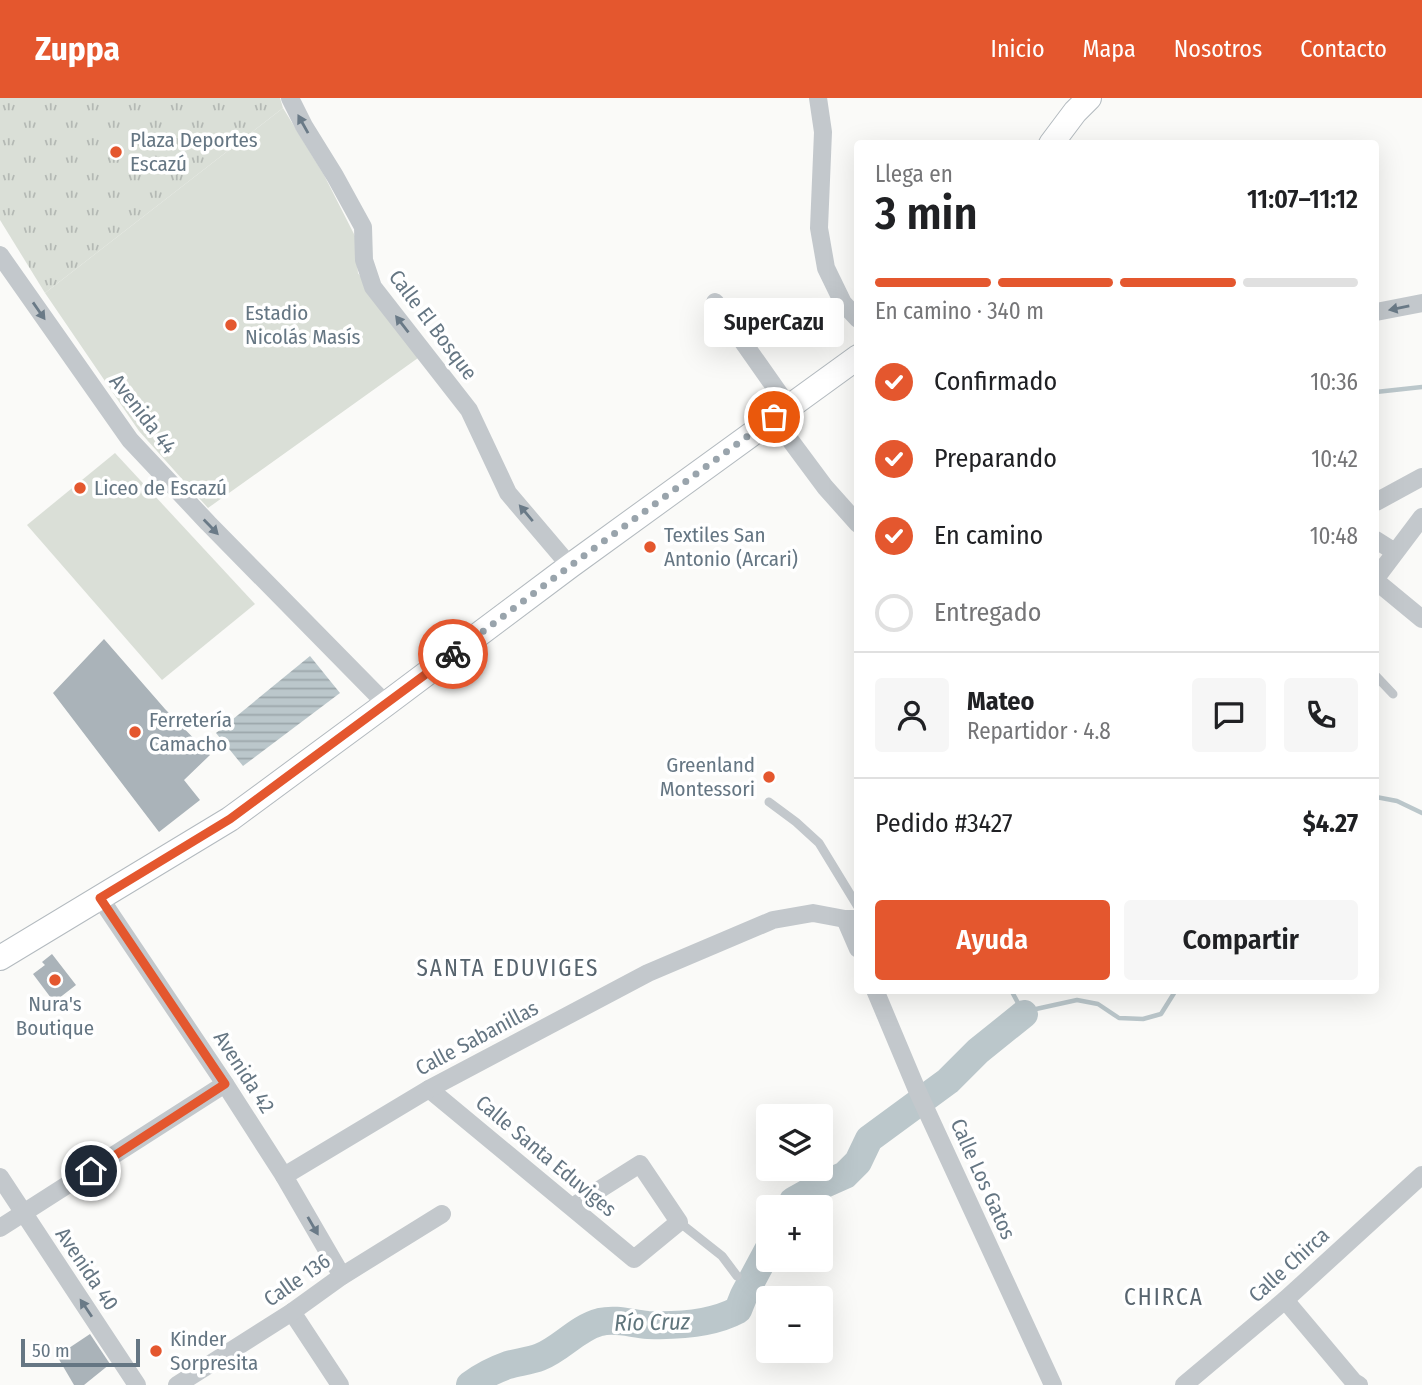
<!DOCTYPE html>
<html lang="es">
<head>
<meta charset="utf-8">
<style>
	:root { --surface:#fff; --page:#f6f6f6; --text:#202124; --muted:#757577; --line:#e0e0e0; --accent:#e4572e }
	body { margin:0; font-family:"Fira Sans Condensed",sans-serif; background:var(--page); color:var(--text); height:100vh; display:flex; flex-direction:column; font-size:26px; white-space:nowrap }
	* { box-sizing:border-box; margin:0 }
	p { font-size:23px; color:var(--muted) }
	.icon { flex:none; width:38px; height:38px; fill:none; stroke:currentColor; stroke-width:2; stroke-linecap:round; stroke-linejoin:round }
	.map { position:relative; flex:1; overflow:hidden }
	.sheet { position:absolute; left:854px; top:42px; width:525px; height:854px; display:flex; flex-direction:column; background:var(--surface); border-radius:7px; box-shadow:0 7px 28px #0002 }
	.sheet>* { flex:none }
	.fabs { position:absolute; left:756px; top:1006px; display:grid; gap:14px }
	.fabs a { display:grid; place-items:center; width:77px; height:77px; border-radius:7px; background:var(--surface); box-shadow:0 7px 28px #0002; font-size:35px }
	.scale { position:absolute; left:21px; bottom:18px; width:119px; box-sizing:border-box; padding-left:7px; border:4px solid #657683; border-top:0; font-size:19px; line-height:24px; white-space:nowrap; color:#657683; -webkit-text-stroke:5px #fff; paint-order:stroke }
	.pin { position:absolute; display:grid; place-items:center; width:60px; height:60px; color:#fff; margin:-30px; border:4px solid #fff; border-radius:50%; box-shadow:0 2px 7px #0007 }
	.courier { position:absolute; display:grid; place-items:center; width:70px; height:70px; margin:-35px; border:5px solid #e4572e; border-radius:50%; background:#fff; color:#222; box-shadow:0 2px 9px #0007 }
	.bubble { position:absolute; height:49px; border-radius:7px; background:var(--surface); box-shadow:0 7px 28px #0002; font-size:23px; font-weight:600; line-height:49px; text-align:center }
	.overview em { font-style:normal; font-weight:600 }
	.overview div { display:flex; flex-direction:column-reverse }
	.overview { display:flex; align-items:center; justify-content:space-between; height:119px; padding:0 21px }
	h1 { font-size:46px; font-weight:600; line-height:52px }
	.bar { display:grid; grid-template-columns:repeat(4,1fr); gap:10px 7px; align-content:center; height:84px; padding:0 21px }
	.bar i { height:9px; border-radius:5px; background:var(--line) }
	.bar .selected { background:var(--accent) }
	.bar p { grid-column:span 4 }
	.line { display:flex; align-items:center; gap:18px; padding:0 21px; border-top:2px solid var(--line) }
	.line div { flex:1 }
	.round { display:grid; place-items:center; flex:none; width:74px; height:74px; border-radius:7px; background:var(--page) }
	ol { padding:0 21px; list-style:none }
	li { display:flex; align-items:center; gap:21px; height:77px }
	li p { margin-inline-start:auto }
	li .icon { padding:7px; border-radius:50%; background:var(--accent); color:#fff; stroke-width:4 }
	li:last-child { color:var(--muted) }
	li i { width:38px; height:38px; border:4px solid var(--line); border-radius:50% }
	.primary-button { display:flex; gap:14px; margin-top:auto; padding:14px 21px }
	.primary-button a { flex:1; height:80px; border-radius:7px; background:var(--accent); color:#fff; font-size:28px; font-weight:600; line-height:80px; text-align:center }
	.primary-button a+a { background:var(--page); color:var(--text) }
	header { display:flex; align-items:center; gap:42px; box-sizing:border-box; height:98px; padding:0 35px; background:var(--accent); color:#fff }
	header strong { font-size:33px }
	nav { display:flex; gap:38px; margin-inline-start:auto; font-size:24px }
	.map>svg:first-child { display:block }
	.grass { fill:#dadfd7 }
	.park { fill:url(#park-tufts) }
	.water { fill:url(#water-rules) }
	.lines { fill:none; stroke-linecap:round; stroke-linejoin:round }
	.stream { stroke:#bbc7cb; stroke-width:4.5 }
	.river { stroke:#bbc7cb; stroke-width:28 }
	.building { fill:#aab3b9 }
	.secondary-casing { stroke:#b3babf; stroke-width:26 }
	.service { stroke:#c3c8cc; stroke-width:9 }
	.minor { stroke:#c3c8cc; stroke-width:18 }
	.secondary { stroke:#fff; stroke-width:24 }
	.oneway { fill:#6a7a87 }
	.done { stroke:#99a4ac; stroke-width:7; stroke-dasharray:0 12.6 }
	.route { stroke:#e4572e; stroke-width:9 }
	.poi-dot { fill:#e4572e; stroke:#fff; stroke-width:2.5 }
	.labels { text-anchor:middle; stroke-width:7; stroke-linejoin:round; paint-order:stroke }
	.poi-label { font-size:21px; fill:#657683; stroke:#fff; text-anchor:start }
	.street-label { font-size:21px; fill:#657683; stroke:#fff }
	.neighbourhood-label { font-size:23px; letter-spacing:2px; fill:#57646e; stroke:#fff }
	.water-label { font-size:23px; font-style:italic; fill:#60757c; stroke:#fff }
</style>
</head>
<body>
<header>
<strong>Zuppa</strong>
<nav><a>Inicio</a><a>Mapa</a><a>Nosotros</a><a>Contacto</a></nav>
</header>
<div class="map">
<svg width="1422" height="1287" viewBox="0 0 1422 1287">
	<defs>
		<pattern id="park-tufts" width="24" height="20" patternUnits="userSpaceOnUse" patternTransform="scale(1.75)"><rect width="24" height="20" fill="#dadfd7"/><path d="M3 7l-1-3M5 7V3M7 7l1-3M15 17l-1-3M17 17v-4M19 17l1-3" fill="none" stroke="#b4b9b4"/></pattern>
		<pattern id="water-rules" width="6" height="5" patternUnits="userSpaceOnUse" patternTransform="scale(1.75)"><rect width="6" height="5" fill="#bbc7cb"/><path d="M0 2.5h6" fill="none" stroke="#9ca6aa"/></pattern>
	</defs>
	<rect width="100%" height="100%" fill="#fafaf8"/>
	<!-- grass -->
	<g class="grass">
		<path d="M283 10 324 77 355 138 358 175 418 260 208 410 139 333 45 195Z"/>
		<path d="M115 355 255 506 162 582 27 427Z"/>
	</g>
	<!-- park -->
	<path class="park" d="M0 0H280L283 10 45 195 0 122Z"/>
	<!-- water -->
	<path class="water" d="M310 558 340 595 243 668 216 635Z"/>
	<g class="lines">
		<!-- stream -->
		<g class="stream">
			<path d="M1376 294 1422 289"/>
			<path d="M1376 699 1397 703 1422 715"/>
			<path d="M1011 892 1024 916 1036 911 1077 902 1098 906 1119 920 1143 921 1161 916 1176 892"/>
		</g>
		<!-- river -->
		<g class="river">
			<path d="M790 1110 793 1103 818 1089 845 1077 858 1064 869 1041 948 983 978 953 1024 916"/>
			<path d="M470 1287C482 1278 494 1272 508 1267 518 1264 530 1263 540 1259 561 1251 577 1230 600 1224 617 1220 632 1226 648 1227 677 1228 712 1226 738 1212L744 1197 768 1152"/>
		</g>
	</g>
	<!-- building -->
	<g class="building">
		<path d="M104 541 165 611 210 657 184 682 200 702 159 734 53 595Z"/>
		<path d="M52 856 76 887 54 904 33 876 45 867 42 864Z"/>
		<path d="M90 1236 110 1266 84 1287H74L57 1258Z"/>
	</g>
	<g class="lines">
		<defs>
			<g id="secondary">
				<path d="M1051 46 1075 14 1089 0"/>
				<path d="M0 860 230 721 386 606 570 468 858 259"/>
			</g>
		</defs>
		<!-- secondary casing -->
		<use href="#secondary" class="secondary-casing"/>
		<!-- service -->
		<g class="service">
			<path d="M1376 578 1393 596"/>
			<path d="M769 704 796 724 819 745 858 809"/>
			<path d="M679 1124 722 1158 737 1178"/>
		</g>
		<!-- minor -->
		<g class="minor">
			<path d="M290 0 304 28 335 78 363 129 364 162 373 189 469 312 508 395 570 468"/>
			<path d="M818 0 823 34 819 130 826 170 843 205 858 221"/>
			<path d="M0 157 130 342 208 425 386 606"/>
			<path d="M715 204 788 308"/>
			<path d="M1376 214 1422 205"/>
			<path d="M773 319 825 389 858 426"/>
			<path d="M1376 404 1422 379"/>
			<path d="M1376 442 1395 454"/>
			<path d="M1376 480 1422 419"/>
			<path d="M1376 483 1422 521"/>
			<path d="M100 800 225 986 284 1078 342 1178"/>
			<path d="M845 821 858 851"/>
			<path d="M875 892 917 992 1053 1287"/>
			<path d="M429 991 634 1161 679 1124 640 1066 572 1109"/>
			<path d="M284 1078 429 991 648 875 773 822 813 815 845 821H858"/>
			<path d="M0 1079 137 1287"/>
			<path d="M0 1130 225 986"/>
			<path d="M1285 1202 1354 1284 1359 1287"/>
			<path d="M292 1214 340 1287"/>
			<path d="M177 1287 292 1214 342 1178 442 1116"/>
			<path d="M1184 1287 1285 1202 1422 1077"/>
		</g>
		<!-- secondary -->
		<use href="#secondary" class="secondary"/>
	</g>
	<!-- one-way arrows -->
	<defs><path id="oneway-solid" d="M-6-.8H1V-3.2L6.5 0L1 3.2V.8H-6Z" transform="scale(1.75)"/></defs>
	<g class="oneway">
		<use href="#oneway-solid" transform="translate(303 26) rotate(-119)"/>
		<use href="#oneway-solid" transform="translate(1399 210) rotate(169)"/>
		<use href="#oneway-solid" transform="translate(39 213) rotate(55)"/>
		<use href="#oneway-solid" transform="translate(402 226) rotate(-128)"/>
		<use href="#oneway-solid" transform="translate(526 415) rotate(-130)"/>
		<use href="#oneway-solid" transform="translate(211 429) rotate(46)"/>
		<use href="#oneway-solid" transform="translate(313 1128) rotate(60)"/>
		<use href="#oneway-solid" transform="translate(86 1210) rotate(-124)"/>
	</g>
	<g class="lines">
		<!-- done -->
		<path class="done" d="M453 556 570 468 774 319"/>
		<!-- route -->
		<path class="route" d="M91 1073 225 986 100 800 230 721 453 556"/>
	</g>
	<!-- markers -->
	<g class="poi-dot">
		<circle cx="116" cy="54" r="7"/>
		<circle cx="231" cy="227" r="7"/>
		<circle cx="80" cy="390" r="7"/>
		<circle cx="650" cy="449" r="7"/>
		<circle cx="135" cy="634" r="7"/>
		<circle cx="769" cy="679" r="7"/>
		<circle cx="55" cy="882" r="7"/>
		<circle cx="156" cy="1253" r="7"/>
	</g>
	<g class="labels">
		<!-- poi labels -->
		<g class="poi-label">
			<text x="130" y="49">Plaza Deportes<tspan x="130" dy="24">Escazú</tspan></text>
			<text x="245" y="222">Estadio<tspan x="245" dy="24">Nicolás Masís</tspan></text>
			<text x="94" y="397">Liceo de Escazú</text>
			<text x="664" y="444">Textiles San<tspan x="664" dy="24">Antonio (Arcari)</tspan></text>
			<text x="149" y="629">Ferretería<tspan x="149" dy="24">Camacho</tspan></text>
			<text x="755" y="674" text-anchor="end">Greenland<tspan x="755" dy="24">Montessori</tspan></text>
			<text x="55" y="913" text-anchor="middle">Nura's<tspan x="55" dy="24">Boutique</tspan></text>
			<text x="170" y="1248">Kinder<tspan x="170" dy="24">Sorpresita</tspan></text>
		</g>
		<!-- street labels -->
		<g class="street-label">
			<text transform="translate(433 227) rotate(53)" y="7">Calle El Bosque</text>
			<text transform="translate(143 316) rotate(52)" y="7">Avenida 44</text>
			<text transform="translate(477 940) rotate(-28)" y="7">Calle Sabanillas</text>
			<text transform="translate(244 974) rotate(57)" y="7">Avenida 42</text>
			<text transform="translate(546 1058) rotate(40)" y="7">Calle Santa Eduviges</text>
			<text transform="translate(983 1081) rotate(66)" y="7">Calle Los Gatos</text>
			<text transform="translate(1289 1167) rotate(-42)" y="7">Calle Chirca</text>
			<text transform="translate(87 1171) rotate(56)" y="7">Avenida 40</text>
			<text transform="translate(297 1182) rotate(-35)" y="7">Calle 136</text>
		</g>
		<!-- neighbourhood labels -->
		<g class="neighbourhood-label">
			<text x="508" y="878">SANTA EDUVIGES</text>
			<text x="1164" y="1207">CHIRCA</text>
		</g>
		<!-- water labels -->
		<g class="water-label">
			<text transform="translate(652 1224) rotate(-1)" y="8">Río Cruz</text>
		</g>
	</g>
</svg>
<div class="fabs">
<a><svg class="icon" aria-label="layers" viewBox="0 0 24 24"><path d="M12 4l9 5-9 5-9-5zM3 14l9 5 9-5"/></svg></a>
<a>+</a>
<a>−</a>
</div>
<div class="scale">50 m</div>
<div class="pin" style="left:774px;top:319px;background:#ea580c"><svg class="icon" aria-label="bag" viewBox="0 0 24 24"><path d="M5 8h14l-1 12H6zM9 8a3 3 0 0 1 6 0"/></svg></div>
<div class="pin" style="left:91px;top:1073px;background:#1f2937"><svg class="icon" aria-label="home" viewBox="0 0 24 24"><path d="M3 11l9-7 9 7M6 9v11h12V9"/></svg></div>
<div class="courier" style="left:453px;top:556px"><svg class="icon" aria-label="bike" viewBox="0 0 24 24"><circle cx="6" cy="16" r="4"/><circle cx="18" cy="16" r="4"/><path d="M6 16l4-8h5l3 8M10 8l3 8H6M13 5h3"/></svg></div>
<div class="bubble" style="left:704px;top:200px;width:140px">SuperCazu</div>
<section class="sheet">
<div class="overview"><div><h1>3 min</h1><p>Llega en</p></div><em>11:07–11:12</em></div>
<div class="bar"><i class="selected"></i><i class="selected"></i><i class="selected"></i><i></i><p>En camino · 340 m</p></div>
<ol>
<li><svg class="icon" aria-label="check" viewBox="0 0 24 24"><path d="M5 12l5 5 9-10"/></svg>Confirmado<p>10:36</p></li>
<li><svg class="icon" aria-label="check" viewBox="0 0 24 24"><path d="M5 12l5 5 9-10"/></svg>Preparando<p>10:42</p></li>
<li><svg class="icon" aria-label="check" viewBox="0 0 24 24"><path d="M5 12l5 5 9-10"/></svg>En camino<p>10:48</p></li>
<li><i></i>Entregado</li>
</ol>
<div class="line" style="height:126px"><a class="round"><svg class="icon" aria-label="person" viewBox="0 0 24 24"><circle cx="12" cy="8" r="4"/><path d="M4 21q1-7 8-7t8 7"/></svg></a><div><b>Mateo</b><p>Repartidor · 4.8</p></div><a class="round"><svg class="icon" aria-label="chat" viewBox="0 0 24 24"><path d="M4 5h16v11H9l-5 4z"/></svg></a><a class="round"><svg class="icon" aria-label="phone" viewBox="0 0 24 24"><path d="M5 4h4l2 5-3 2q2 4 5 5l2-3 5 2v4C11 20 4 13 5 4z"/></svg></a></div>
<div class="line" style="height:91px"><div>Pedido #3427</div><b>$4.27</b></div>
<div class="primary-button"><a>Ayuda</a><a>Compartir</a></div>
</section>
</div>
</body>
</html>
